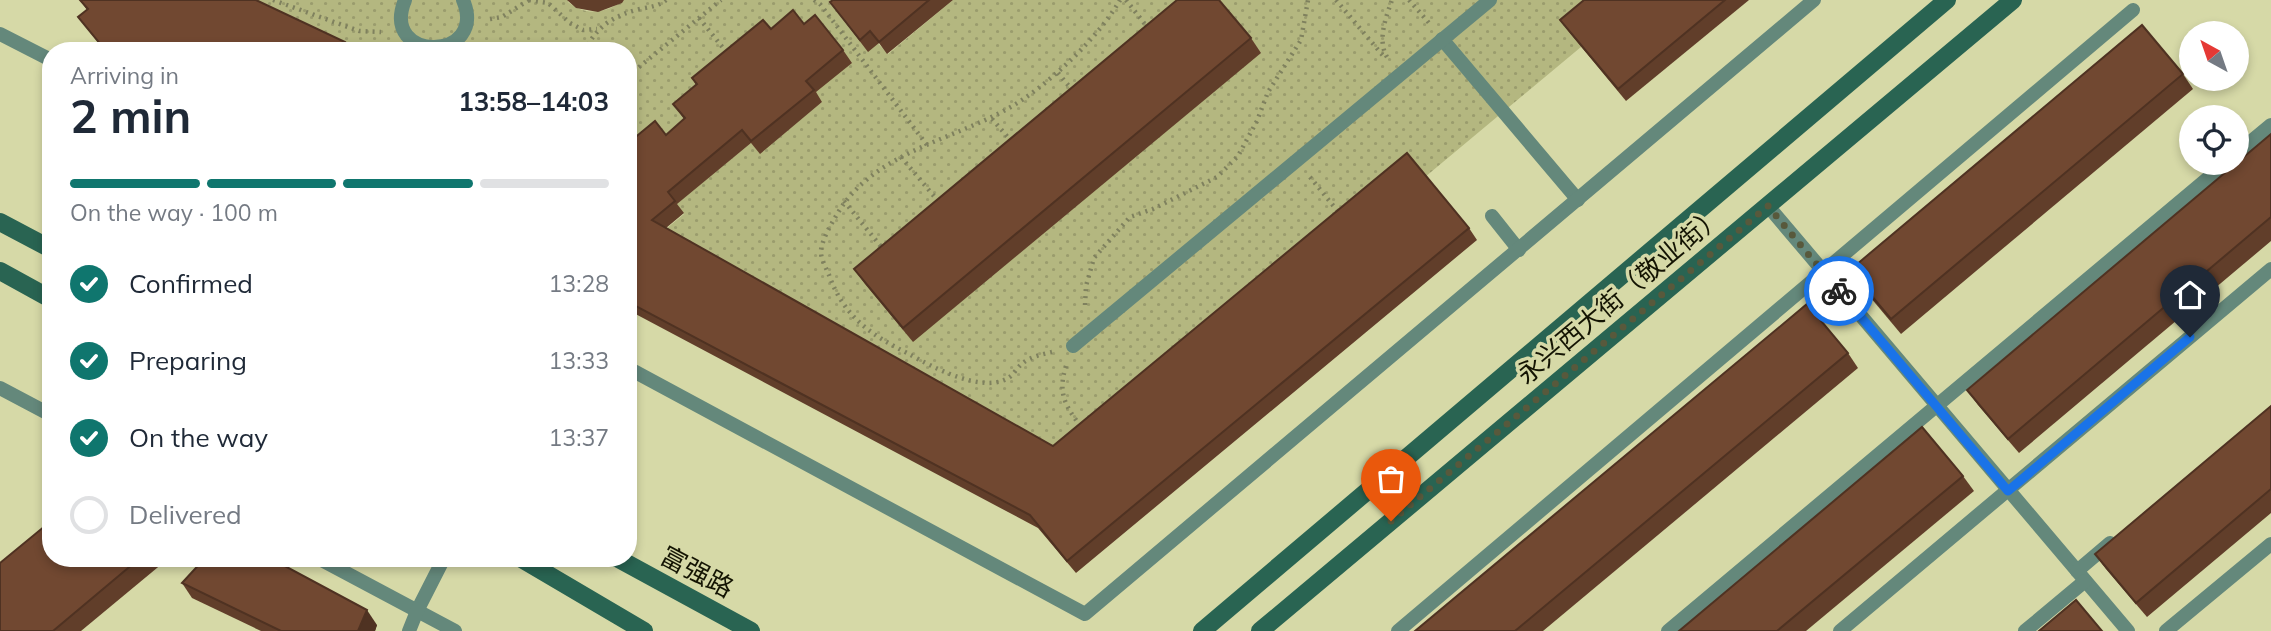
<!DOCTYPE html>
<html lang="en">
<head>
<meta charset="utf-8">
<style>
	:root { --surface:#fff; --page:#f6f6f7; --text:#1f2937; --muted:#747a83; --line:#e0e1e3; --accent:#0f766e }
	body { margin:0; font-family:Mulish,"Noto Sans SC",sans-serif; background:var(--page); color:var(--text); height:100vh; display:flex; flex-direction:column; font-size:26px; white-space:nowrap }
	* { box-sizing:border-box; margin:0 }
	p { font-size:23px; color:var(--muted) }
	.icon { flex:none; width:38px; height:38px; fill:none; stroke:currentColor; stroke-width:2; stroke-linecap:round; stroke-linejoin:round }
	.map { position:relative; flex:1; overflow:hidden }
	.sheet { position:absolute; left:42px; top:42px; width:595px; height:525px; display:flex; flex-direction:column; background:var(--surface); border-radius:28px; box-shadow:0 4px 10px #0003 }
	.sheet>* { flex:none }
	.needle { width:46px; rotate:320deg }
	.buttons { position:absolute; left:2179px; top:21px; display:grid; gap:14px }
	.buttons a { display:grid; place-items:center; width:70px; height:70px; border-radius:50%; background:var(--surface); box-shadow:0 4px 10px #0003; font-size:35px }
	.pin { position:absolute; display:grid; place-items:center; width:60px; height:60px; color:#fff; margin:-72px -30px; border-radius:50% 50% 50% 0; rotate:-45deg; box-shadow:0 0 7px #0007 }
	.pin .icon { rotate:45deg }
	.courier { position:absolute; display:grid; place-items:center; width:70px; height:70px; margin:-35px; border:5px solid #1a73e8; border-radius:50%; background:#fff; color:#222; box-shadow:0 2px 9px #0007 }
	.summary em { font-style:normal; font-weight:700 }
	.summary div { display:flex; flex-direction:column-reverse }
	.summary { display:flex; align-items:center; justify-content:space-between; height:119px; padding:0 28px }
	h1 { font-size:46px; font-weight:700; line-height:52px }
	.bar { display:grid; grid-template-columns:repeat(4,1fr); gap:10px 7px; align-content:center; height:84px; padding:0 28px }
	.bar i { height:9px; border-radius:5px; background:var(--line) }
	.bar .on { background:var(--accent) }
	.bar p { grid-column:span 4 }
	ol { padding:0 28px; list-style:none }
	li { display:flex; align-items:center; gap:21px; height:77px }
	li p { margin-inline-start:auto }
	li .icon { padding:7px; border-radius:50%; background:var(--accent); color:#fff; stroke-width:4 }
	li:last-child { color:var(--muted) }
	li i { width:38px; height:38px; border:4px solid var(--line); border-radius:50% }
	.map>svg:first-child { display:block }
	.grass { fill:url(#grass-dots) }
	.lines { fill:none; stroke-linecap:round; stroke-linejoin:round }
	.path { stroke:#7f815e; stroke-width:4.5; stroke-dasharray:2 5; stroke-linecap:butt }
	.service { stroke:#64887b; stroke-width:14 }
	.secondary { stroke:#296452; stroke-width:18 }
	.wall { fill:#613e2a }
	.shaded-wall { fill:#4f3222 }
	.building { fill:#714831; stroke:#4f3222; stroke-width:2 }
	.done { stroke:#58593c; stroke-width:7; stroke-dasharray:0 12.6 }
	.route { stroke:#1a73e8; stroke-width:9 }
	.labels { text-anchor:middle; stroke-width:7; stroke-linejoin:round; paint-order:stroke }
	.street-label { font-size:26px; fill:#141403; stroke:#d6d9a7 }
</style>
</head>
<body>
<div class="map">
<svg width="2271" height="631" viewBox="0 0 2271 631">
	<defs>
		<pattern id="grass-dots" width="8" height="8" patternUnits="userSpaceOnUse" patternTransform="scale(1.75)"><rect width="8" height="8" fill="#b4b780"/><path d="M2 2h.1M6 6h.1" fill="none" stroke="#9a9c6d" stroke-width="1.8" stroke-linecap="round"/></pattern>
	</defs>
	<rect width="100%" height="100%" fill="#d6d9a7"/>
	<!-- grass -->
	<path class="grass" d="M239 0H569L568 2C586 17 607 13 624 0H837L888 54 953 0H1608L1581 47 1425 177 1062 459 661 233 684 214 676 204 751 143 760 153 822 102 694 131 628 148V51H346Z"/>
	<g class="lines">
		<!-- path -->
		<g class="path">
			<path d="M273 0 359 31 381 32"/>
			<path d="M529 0 548 3 570 23 583 30 597 29"/>
			<path d="M814 0 820 4 927 145"/>
			<path d="M1126 0 1148 28"/>
			<path d="M1336 0 1385 58"/>
			<path d="M1409 0 1429 23"/>
			<path d="M699 18 728 54"/>
			<path d="M490 19 502 17 529 0"/>
			<path d="M585 51C596 26 615 15 640 9 650 7 659 6 666 0"/>
			<path d="M1387 57C1377 40 1386 17 1392 0"/>
			<path d="M1058 73 1073 91"/>
			<path d="M628 76 721 0"/>
			<path d="M992 119 1012 142"/>
			<path d="M901 157 939 202"/>
			<path d="M1310 177 1340 214"/>
			<path d="M844 201 883 249"/>
			<path d="M1085 305 1086 286 1094 258 1130 217 1153 209 1217 177 1238 156 1257 121 1268 92 1301 40 1308 0"/>
			<path d="M1052 352C1043 354 1030 357 1023 363 1017 367 1014 375 1008 378 983 394 932 367 909 354 871 335 844 317 829 275 826 268 820 257 821 250 823 238 830 226 836 216 875 147 964 140 1025 98 1058 75 1100 35 1120 0"/>
			<path d="M1066 366C1057 394 1066 407 1082 428"/>
		</g>
		<!-- service -->
		<g class="service">
			<path d="M405 0C379 63 489 62 463 0"/>
			<path d="M0 34 51 60"/>
			<path d="M1442 39 1578 200"/>
			<path d="M2236 154 2271 125"/>
			<path d="M1768 206 2128 631"/>
			<path d="M1492 216 1519 250"/>
			<path d="M1073 346 1490 0"/>
			<path d="M628 368 1085 614 1814 0"/>
			<path d="M0 388 51 415"/>
			<path d="M318 558 455 631"/>
			<path d="M2077 571 2110 543"/>
			<path d="M409 631 417 611 444 558"/>
			<path d="M1398 631 2133 10"/>
			<path d="M1668 631 2226 163"/>
			<path d="M1840 631 2271 269"/>
			<path d="M2025 631 2085 581"/>
			<path d="M2166 631 2271 544"/>
		</g>
		<!-- secondary -->
		<g class="secondary">
			<path d="M0 222 51 249"/>
			<path d="M0 271 51 299"/>
			<path d="M520 558 644 631"/>
			<path d="M617 558 751 631"/>
			<path d="M1202 631 1947 0"/>
			<path d="M1260 631 2013 0"/>
		</g>
	</g>
	<!-- wall -->
	<g class="wall">
		<path d="M80 0H256L345 42 351 51H105L78 17 87 10Z"/>
		<path d="M567 0H624L622 3 598 12 576 8Z"/>
		<path d="M833 0H953L887 54 879 43 868 52 830 2Z"/>
		<path d="M1584 0H1749L1626 101 1569 32 1560 20Z"/>
		<path d="M804 24 843 50 852 63 816 92 822 102 760 154 751 143 677 204 684 213 666 228 1053 446 1469 228 1477 240 1076 573 1038 528 628 310V136L632 140 666 135 684 119 673 104 696 85 692 78 771 29Z"/>
		<path d="M1251 38 1261 53 913 342 865 284 854 269Z"/>
		<path d="M2183 74 2193 89 1901 334 1860 285 1850 270Z"/>
		<path d="M2271 134V241L2019 453 1978 405 1967 390Z"/>
		<path d="M1848 353 1858 368 1543 631H1415Z"/>
		<path d="M2271 406V513L2147 617 2106 569 2095 554Z"/>
		<path d="M1963 476 1974 491 1806 631H1679Z"/>
		<path d="M51 558H169L81 631H0Z"/>
		<path d="M182 583 377 625 375 631H261L192 598Z"/>
	</g>
	<!-- shaded-wall -->
	<g class="shaded-wall">
		<path d="M345 42 351 51H341Z"/>
		<path d="M367 610 377 625 375 631H358Z"/>
	</g>
	<!-- building -->
	<g class="building">
		<path d="M80 0H256L345 42 341 51H127L116 45 109 51H106L78 17 88 9Z"/>
		<path d="M833 0H929L879 42 870 31 860 40 830 2Z"/>
		<path d="M1177 0H1219L1251 38 903 328 854 269Z"/>
		<path d="M1584 0H1725L1618 89 1560 20Z"/>
		<path d="M793 10 804 24 815 15 843 50 806 81 814 90 751 141 742 130 668 192 675 201 652 220 1053 446 1407 153 1469 228 1067 561 1030 515 628 302V136L632 140 655 121 666 135 685 118 673 104 697 84 692 78 763 20 771 29Z"/>
		<path d="M2142 25 2183 74 1891 319 1850 270Z"/>
		<path d="M2271 134V217L2008 439 1967 390Z"/>
		<path d="M1807 304 1848 353 1515 631H1415Z"/>
		<path d="M2271 406V489L2136 603 2095 554Z"/>
		<path d="M1922 427 1963 476 1777 631H1679Z"/>
		<path d="M51 521V558H140L53 631H0V563Z"/>
		<path d="M205 558H270L367 610 358 631H281L182 583Z"/>
		<path d="M2076 600 2102 631H2039Z"/>
	</g>
	<g class="lines">
		<!-- done -->
		<path class="done" d="M1391 521 1768 206 1839 291"/>
		<!-- route -->
		<path class="route" d="M1839 291 2008 491 2190 337"/>
	</g>
	<g class="labels">
		<!-- street labels -->
		<g class="street-label">
			<text transform="translate(1620 295) rotate(-40)" y="9">永兴西大街（敬业街）</text>
			<text transform="translate(697 572) rotate(28)" y="9">富强路</text>
		</g>
	</g>
</svg>
<div class="buttons">
<a><svg class="needle" viewBox="-14 -14 28 28"><path d="M0-13l5 13h-10z" fill="#e53935"/><path d="M0 13l5-13h-10z" fill="#747a83"/></svg></a>
<a><svg class="icon" aria-label="locate" viewBox="0 0 24 24"><circle cx="12" cy="12" r="6"/><path d="M12 2v4M12 18v4M2 12h4M18 12h4"/></svg></a>
</div>
<div class="pin" style="left:1391px;top:521px;background:#ea580c"><svg class="icon" aria-label="bag" viewBox="0 0 24 24"><path d="M5 8h14l-1 12H6zM9 8a3 3 0 0 1 6 0"/></svg></div>
<div class="pin" style="left:2190px;top:337px;background:#1f2937"><svg class="icon" aria-label="home" viewBox="0 0 24 24"><path d="M3 11l9-7 9 7M6 9v11h12V9"/></svg></div>
<div class="courier" style="left:1839px;top:291px"><svg class="icon" aria-label="bike" viewBox="0 0 24 24"><circle cx="6" cy="16" r="4"/><circle cx="18" cy="16" r="4"/><path d="M6 16l4-8h5l3 8M10 8l3 8H6M13 5h3"/></svg></div>
<section class="sheet">
<div class="summary"><div><h1>2 min</h1><p>Arriving in</p></div><em>13:58–14:03</em></div>
<div class="bar"><i class="on"></i><i class="on"></i><i class="on"></i><i></i><p>On the way · 100 m</p></div>
<ol>
<li><svg class="icon" aria-label="check" viewBox="0 0 24 24"><path d="M5 12l5 5 9-10"/></svg>Confirmed<p>13:28</p></li>
<li><svg class="icon" aria-label="check" viewBox="0 0 24 24"><path d="M5 12l5 5 9-10"/></svg>Preparing<p>13:33</p></li>
<li><svg class="icon" aria-label="check" viewBox="0 0 24 24"><path d="M5 12l5 5 9-10"/></svg>On the way<p>13:37</p></li>
<li><i></i>Delivered</li>
</ol>
</section>
</div>
</body>
</html>
